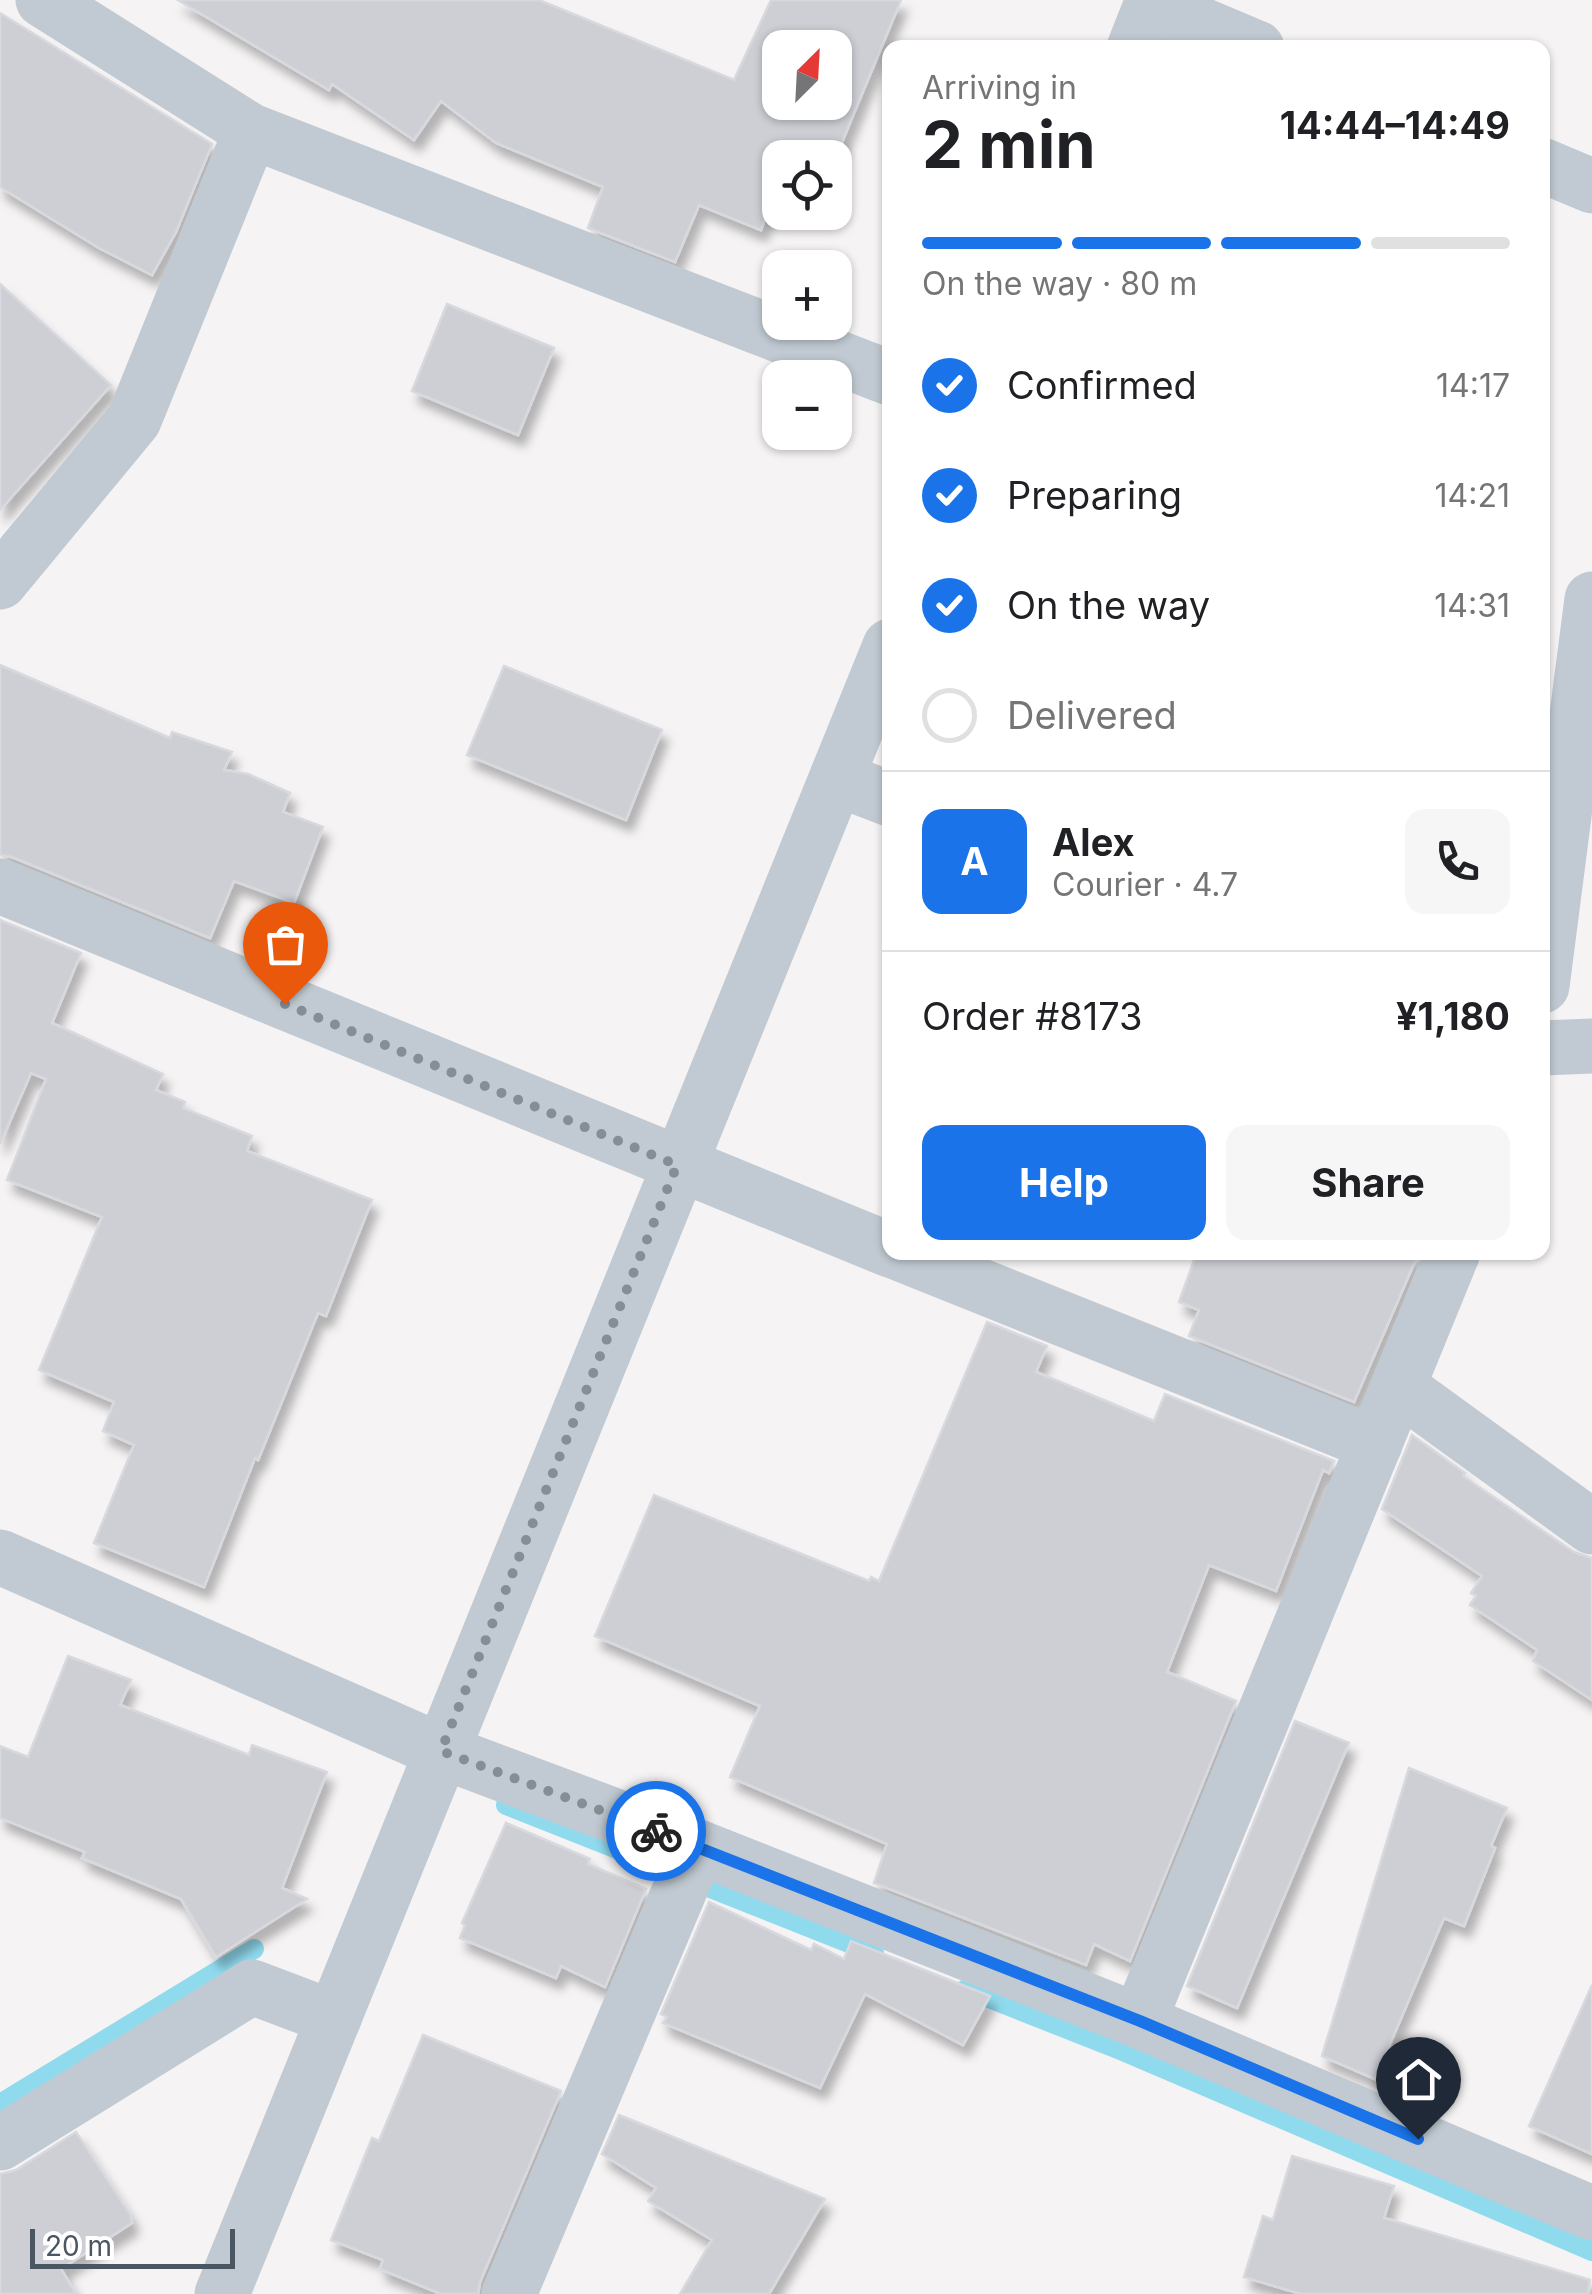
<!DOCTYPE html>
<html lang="en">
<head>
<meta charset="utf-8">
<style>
	:root { --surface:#fff; --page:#f6f6f6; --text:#202124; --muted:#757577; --line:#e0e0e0; --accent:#1a73e8 }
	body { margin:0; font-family:Inter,sans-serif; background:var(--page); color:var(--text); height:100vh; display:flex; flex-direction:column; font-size:38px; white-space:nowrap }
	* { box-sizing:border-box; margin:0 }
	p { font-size:32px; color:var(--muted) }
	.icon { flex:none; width:55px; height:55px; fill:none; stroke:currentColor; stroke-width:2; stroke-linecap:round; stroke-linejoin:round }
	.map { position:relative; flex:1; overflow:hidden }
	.drawer { position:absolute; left:882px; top:40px; width:668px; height:1220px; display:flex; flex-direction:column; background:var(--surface); border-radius:20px; box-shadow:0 2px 8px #0004 }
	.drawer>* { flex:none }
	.needle { width:65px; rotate:24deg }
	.controls { position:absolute; left:762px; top:30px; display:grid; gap:20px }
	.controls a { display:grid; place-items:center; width:90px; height:90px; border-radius:20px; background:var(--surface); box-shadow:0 2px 8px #0004; font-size:50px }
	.scale { position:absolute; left:30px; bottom:25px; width:205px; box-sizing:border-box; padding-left:10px; border:5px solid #4a5661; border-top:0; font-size:28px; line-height:35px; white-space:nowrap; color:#4a5661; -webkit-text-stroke:8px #fff; paint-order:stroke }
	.pin { position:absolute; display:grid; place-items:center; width:85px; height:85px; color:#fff; margin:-102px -42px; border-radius:50% 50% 50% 0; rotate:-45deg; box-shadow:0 0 10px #0007 }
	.pin .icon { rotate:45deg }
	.courier { position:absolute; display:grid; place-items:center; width:100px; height:100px; margin:-50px; border:8px solid #1a73e8; border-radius:50%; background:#fff; color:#222; box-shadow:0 2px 12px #0007 }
	.summary em { font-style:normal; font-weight:700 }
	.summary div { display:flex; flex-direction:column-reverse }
	.summary { display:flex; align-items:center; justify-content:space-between; height:170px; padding:0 40px }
	h1 { font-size:65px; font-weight:700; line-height:75px }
	.bar { display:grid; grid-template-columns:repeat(4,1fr); gap:15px 10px; align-content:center; height:120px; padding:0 40px }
	.bar i { height:12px; border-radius:8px; background:var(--line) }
	.bar .active { background:var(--accent) }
	.bar p { grid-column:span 4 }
	.line { display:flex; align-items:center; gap:25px; padding:0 40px; border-top:2px solid var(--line) }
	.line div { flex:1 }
	.round { display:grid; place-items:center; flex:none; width:105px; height:105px; border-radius:20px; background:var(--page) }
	ol { padding:0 40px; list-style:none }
	li { display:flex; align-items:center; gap:30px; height:110px }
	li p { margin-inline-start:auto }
	li .icon { padding:10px; border-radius:50%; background:var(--accent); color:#fff; stroke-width:4 }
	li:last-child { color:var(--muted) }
	li i { width:55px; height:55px; border:5px solid var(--line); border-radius:50% }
	.button { display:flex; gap:20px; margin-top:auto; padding:20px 40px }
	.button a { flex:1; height:115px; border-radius:20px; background:var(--accent); color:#fff; font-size:40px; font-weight:700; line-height:115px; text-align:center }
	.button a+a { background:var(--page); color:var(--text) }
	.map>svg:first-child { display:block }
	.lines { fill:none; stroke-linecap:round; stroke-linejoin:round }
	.stream { stroke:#90daee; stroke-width:20 }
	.building { fill:#cdcfd5; stroke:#d7d9de; stroke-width:2.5; fill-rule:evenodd; filter:url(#shadow) }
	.minor { stroke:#c1cad2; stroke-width:55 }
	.tertiary { stroke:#c1cad2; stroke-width:55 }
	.done { stroke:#868d94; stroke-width:10; stroke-dasharray:0 18 }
	.route { stroke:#1a73e8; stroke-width:12 }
</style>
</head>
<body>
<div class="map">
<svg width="1592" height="2294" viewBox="0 0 1592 2294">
	<defs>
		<filter id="shadow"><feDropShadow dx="6" dy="11" stdDeviation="5" flood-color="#0004"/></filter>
	</defs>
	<rect width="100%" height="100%" fill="#f5f3f3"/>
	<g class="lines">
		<!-- stream -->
		<g class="stream">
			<path d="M506 1805 655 1864"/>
			<path d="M690 1880 874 1953"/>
			<path d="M966 1989 1123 2051 1592 2251"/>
			<path d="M0 2104 254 1949"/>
		</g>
	</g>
	<!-- building -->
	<g class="building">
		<path d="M178 0H539L734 80 771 0H901L835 159 780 158V207L770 204 761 230 699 205 675 262 588 228 603 187 496 143 441 101 414 140 332 84 329 90ZM780 48H835V102H780Z"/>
		<path d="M0 13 212 144 176 232 152 275 99 248 0 187Z"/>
		<path d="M0 284 111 385 0 510Z"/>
		<path d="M447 304 554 348 518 435 412 391Z"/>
		<path d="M0 665 170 738 172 732 232 752 224 770 248 774 290 793 283 812 323 827 294 903 234 881 210 938 12 857 0 855Z"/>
		<path d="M504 666 662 730 626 820 467 755Z"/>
		<path d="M0 920 81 953 52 1023 163 1074 156 1090 185 1102 183 1108 252 1136 247 1151 372 1200 326 1316 318 1313 258 1460 255 1458 204 1587 94 1543 134 1445 103 1431 114 1402 39 1370 102 1217 7 1180 46 1079 31 1073 0 1144Z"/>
		<path d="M1197 1252H1419L1354 1402 1189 1336 1199 1310 1179 1302Z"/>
		<path d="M987 1322 1047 1346 1036 1372 1154 1421 1165 1394 1334 1461 1329 1473 1323 1470 1276 1591 1209 1565 1167 1672 1236 1701 1130 1961 1094 1944 1086 1965 874 1883 887 1844 730 1777 760 1706 595 1636 654 1495 869 1581 871 1577 879 1581Z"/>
		<path d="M1412 1435 1465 1473 1463 1476 1574 1552 1592 1558V1700L1533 1661 1537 1650 1470 1605 1476 1596 1471 1593 1482 1576 1382 1509Z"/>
		<path d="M68 1656 131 1680 120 1705 249 1755 252 1745 327 1772 282 1888 307 1899 216 1957 181 1899 82 1858 85 1852 0 1818V1746L28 1757Z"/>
		<path d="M1295 1721 1349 1743 1237 2008 1187 1986Z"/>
		<path d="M1409 1768 1507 1808 1491 1846 1495 1848 1464 1926 1444 1918 1375 2079 1322 2056Z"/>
		<path d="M506 1823 590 1859 588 1864 646 1889 605 1987 561 1966 556 1978 460 1938 465 1925 462 1923Z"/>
		<path d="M709 1902 811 1950 814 1944 844 1959 851 1941 990 1996 963 2045 865 1994 820 2088 663 2023 667 2017 661 2014Z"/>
		<path d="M1592 1985V2154L1529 2126Z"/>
		<path d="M423 2035 561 2091 480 2282 478 2294H441L380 2269 383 2260 331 2240 372 2138 379 2141Z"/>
		<path d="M619 2115 825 2199 769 2294H680L712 2240 648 2201 656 2188 602 2154Z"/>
		<path d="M76 2132 130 2214 132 2223 61 2269 76 2294H0V2174L16 2170Z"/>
		<path d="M1292 2156 1394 2186 1384 2218 1590 2280 1588 2294H1301L1244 2277 1263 2216 1273 2220Z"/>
	</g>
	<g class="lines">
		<!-- minor -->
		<g class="minor">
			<path d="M43 0 251 131 890 378"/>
			<path d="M1152 4 1257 48"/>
			<path d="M1542 165 1592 186"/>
			<path d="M0 582 134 420 251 131"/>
			<path d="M838 779 890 799"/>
			<path d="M0 886 890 1250"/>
			<path d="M1542 986 1592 599"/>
			<path d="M1542 1048 1592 1046"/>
			<path d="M896 1252 1375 1444"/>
			<path d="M1399 1387 1592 1527"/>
			<path d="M0 1557 441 1751 698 1847 1139 2021 1592 2213"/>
			<path d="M1139 2021 1453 1252"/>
			<path d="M0 2143 252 1987 334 2018"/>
			<path d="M509 2294 698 1847"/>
		</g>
		<!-- tertiary -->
		<g class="tertiary">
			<path d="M1134 48 1153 0"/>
			<path d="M222 2294 890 646"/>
		</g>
	</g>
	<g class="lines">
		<!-- done -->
		<path class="done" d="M285 1004 677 1165 441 1751 656 1831"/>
		<!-- route -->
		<path class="route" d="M656 1831 1140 2021 1418 2139"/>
	</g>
</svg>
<div class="controls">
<a><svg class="needle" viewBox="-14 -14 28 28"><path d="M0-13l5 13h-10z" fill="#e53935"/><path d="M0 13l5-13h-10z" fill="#757577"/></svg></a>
<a><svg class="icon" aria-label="locate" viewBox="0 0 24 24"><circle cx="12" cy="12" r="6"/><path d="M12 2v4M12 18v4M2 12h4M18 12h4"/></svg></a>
<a>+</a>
<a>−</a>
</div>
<div class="scale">20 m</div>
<div class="pin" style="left:285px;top:1004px;background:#ea580c"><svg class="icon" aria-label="bag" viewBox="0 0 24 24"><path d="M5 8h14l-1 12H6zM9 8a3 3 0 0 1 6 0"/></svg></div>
<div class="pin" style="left:1418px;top:2139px;background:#1f2937"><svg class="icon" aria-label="home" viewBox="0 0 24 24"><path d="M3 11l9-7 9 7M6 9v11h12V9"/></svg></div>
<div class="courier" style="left:656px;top:1831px"><svg class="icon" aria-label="bike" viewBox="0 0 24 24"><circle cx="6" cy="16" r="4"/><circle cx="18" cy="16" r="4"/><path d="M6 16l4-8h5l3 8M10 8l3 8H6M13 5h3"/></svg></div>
<section class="drawer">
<div class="summary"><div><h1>2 min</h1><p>Arriving in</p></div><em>14:44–14:49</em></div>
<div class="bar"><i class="active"></i><i class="active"></i><i class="active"></i><i></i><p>On the way · 80 m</p></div>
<ol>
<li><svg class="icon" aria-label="check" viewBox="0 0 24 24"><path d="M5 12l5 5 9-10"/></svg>Confirmed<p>14:17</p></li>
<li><svg class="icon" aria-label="check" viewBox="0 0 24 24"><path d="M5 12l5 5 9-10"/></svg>Preparing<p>14:21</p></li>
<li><svg class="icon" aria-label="check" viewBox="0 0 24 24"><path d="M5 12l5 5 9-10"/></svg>On the way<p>14:31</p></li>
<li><i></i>Delivered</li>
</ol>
<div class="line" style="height:180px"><b class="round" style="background:var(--accent);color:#fff">A</b><div><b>Alex</b><p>Courier · 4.7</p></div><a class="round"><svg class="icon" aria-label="phone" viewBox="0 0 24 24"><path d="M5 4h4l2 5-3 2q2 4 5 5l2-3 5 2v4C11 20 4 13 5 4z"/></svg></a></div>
<div class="line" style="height:130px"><div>Order #8173</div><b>¥1,180</b></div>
<div class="button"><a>Help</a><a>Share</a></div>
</section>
</div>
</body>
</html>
